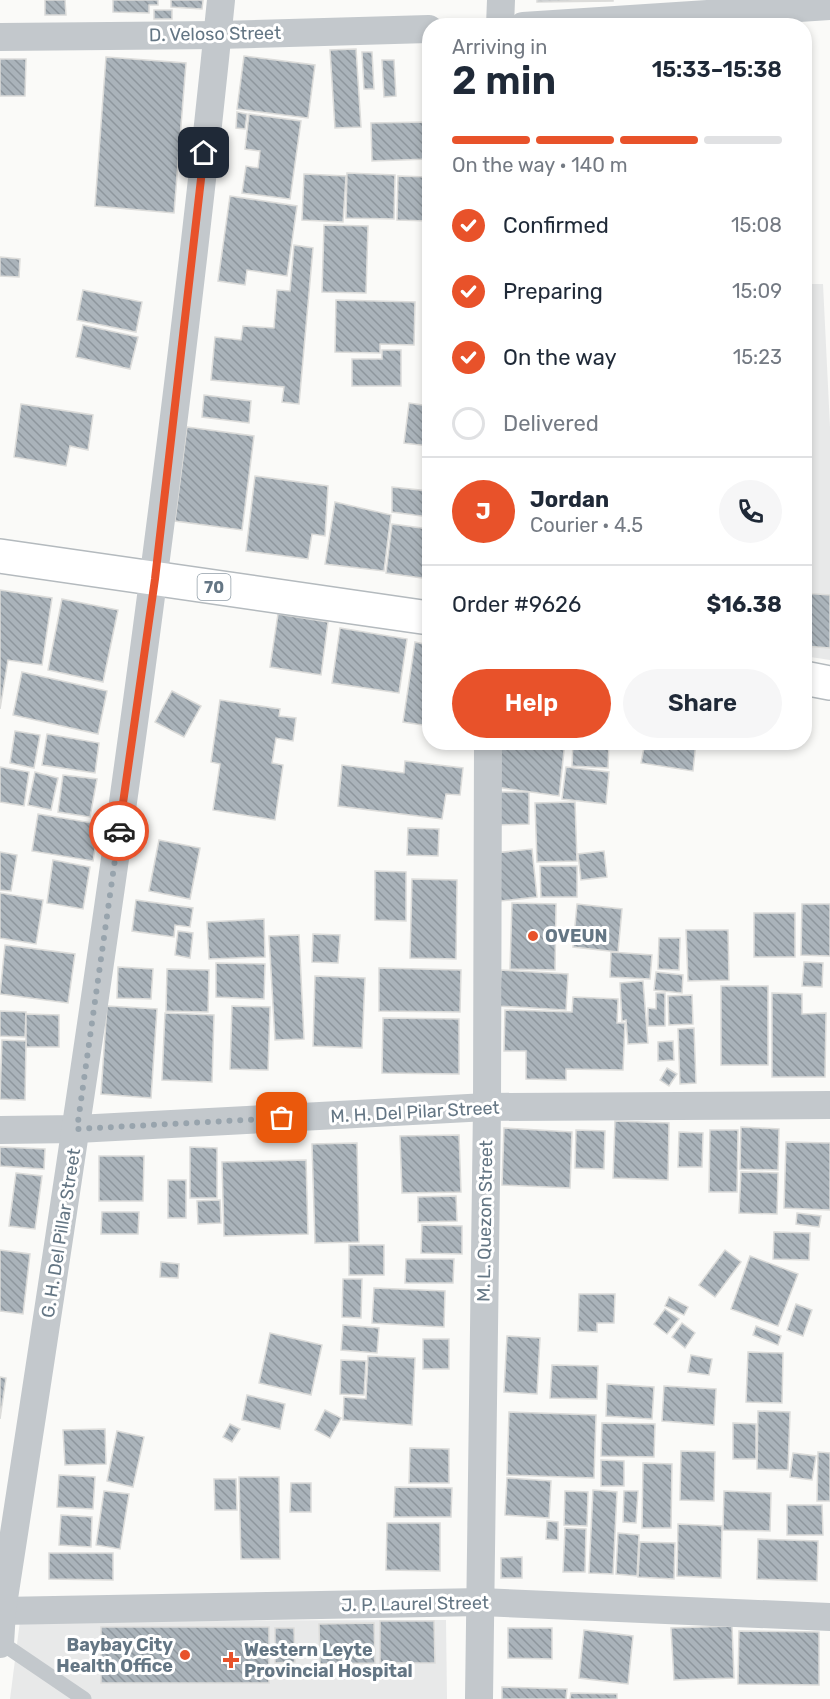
<!DOCTYPE html>
<html lang="en">
<head>
<meta charset="utf-8">
<style>
	:root { --surface:#fff; --page:#f6f6f7; --text:#1f2937; --muted:#747a83; --line:#e0e1e3; --accent:#e8522a }
	body { margin:0; font-family:Rubik,sans-serif; background:var(--page); color:var(--text); height:100vh; display:flex; flex-direction:column; font-size:22px; white-space:nowrap }
	* { box-sizing:border-box; margin:0 }
	p { font-size:20px; color:var(--muted) }
	.icon { flex:none; width:33px; height:33px; fill:none; stroke:currentColor; stroke-width:2; stroke-linecap:round; stroke-linejoin:round }
	.map { position:relative; flex:1; overflow:hidden }
	.drawer { position:absolute; left:422px; top:18px; width:390px; height:732px; display:flex; flex-direction:column; background:var(--surface); border-radius:24px; box-shadow:0 3px 9px #0003 }
	.drawer>* { flex:none }
	.pin { position:absolute; display:grid; place-items:center; width:51px; height:51px; color:#fff; margin:-26px; border-radius:12px; box-shadow:0 3px 9px #0006 }
	.courier { position:absolute; display:grid; place-items:center; width:60px; height:60px; margin:-30px; border:4px solid #e8522a; border-radius:50%; background:#fff; color:#222; box-shadow:0 2px 8px #0007 }
	.headline em { font-style:normal; font-weight:600 }
	.headline div { display:flex; flex-direction:column-reverse }
	.headline { display:flex; align-items:center; justify-content:space-between; height:102px; padding:0 30px }
	h1 { font-size:39px; font-weight:600; line-height:45px }
	.bar { display:grid; grid-template-columns:repeat(4,1fr); gap:9px 6px; align-content:center; height:72px; padding:0 30px }
	.bar i { height:8px; border-radius:4px; background:var(--line) }
	.bar .on { background:var(--accent) }
	.bar p { grid-column:span 4 }
	.line { display:flex; align-items:center; gap:15px; padding:0 30px; border-top:2px solid var(--line) }
	.line div { flex:1 }
	.round { display:grid; place-items:center; flex:none; width:63px; height:63px; border-radius:32px; background:var(--page) }
	ol { padding:0 30px; list-style:none }
	li { display:flex; align-items:center; gap:18px; height:66px }
	li p { margin-inline-start:auto }
	li .icon { padding:6px; border-radius:50%; background:var(--accent); color:#fff; stroke-width:4 }
	li:last-child { color:var(--muted) }
	li i { width:33px; height:33px; border:3px solid var(--line); border-radius:50% }
	.action { display:flex; gap:12px; margin-top:auto; padding:12px 30px }
	.action a { flex:1; height:69px; border-radius:36px; background:var(--accent); color:#fff; font-size:24px; font-weight:600; line-height:69px; text-align:center }
	.action a+a { background:var(--page); color:var(--text) }
	.map>svg:first-child { display:block }
	.built { fill:#e8e9e9 }
	.building { fill:url(#building-back-hatch); stroke:#dcdcda; stroke-width:1.5 }
	.lines { fill:none; stroke-linecap:round; stroke-linejoin:round }
	.primary-casing { stroke:#b4babe; stroke-width:36 }
	.service { stroke:#c3c8cc; stroke-width:15 }
	.minor { stroke:#c3c8cc; stroke-width:28 }
	.primary { stroke:#fff; stroke-width:33 }
	.done { stroke:#98a4ad; stroke-width:6; stroke-dasharray:0 10.8 }
	.route { stroke:#e8522a; stroke-width:8 }
	.poi-dot { fill:#e8522a; stroke:#fff; stroke-width:2 }
	.labels { text-anchor:middle; stroke-width:6; stroke-linejoin:round; paint-order:stroke }
	.shield { fill:#fff; stroke:#929fa9; stroke-width:1.5 }
	.shield-label { font-size:16px; font-weight:bold; fill:#647684 }
	.street-label { font-size:18px; fill:#647684; stroke:#fff }
	.poi-label { font-size:18px; font-weight:bold; fill:#647684; stroke:#fff; text-anchor:start }
</style>
</head>
<body>
<div class="map">
<svg width="830" height="1699" viewBox="0 0 830 1699">
	<defs>
		<pattern id="building-back-hatch" width="6" height="6" patternUnits="userSpaceOnUse" patternTransform="scale(1.5)"><rect width="6" height="6" fill="#aab3ba"/><path d="M-1 5l2 2M0 0l6 6M5-1l2 2" fill="none" stroke="#8e969d"/></pattern>
	</defs>
	<rect width="100%" height="100%" fill="#fafaf8"/>
	<!-- built -->
	<g class="built">
		<path d="M804 284H823L830 427V660L804 656Z"/>
		<path d="M446 1620 447 1699H10L20 1621Z"/>
	</g>
	<!-- building -->
	<g class="building">
		<path d="M45 0H65L66 15H45Z"/>
		<path d="M113 0H158V5H149V13L113 12Z"/>
		<path d="M171 0H203L202 9 171 7Z"/>
		<path d="M537 0H613V1L537 2Z"/>
		<rect x="154" y="10" width="18" height="9"/>
		<path d="M356 49 361 127 335 128 330 50Z"/>
		<path d="M362 52H372L374 89H364Z"/>
		<path d="M244 56 315 65 308 118 237 109Z"/>
		<path d="M106 57 186 63 174 213 95 206Z"/>
		<path d="M0 59H26L25 96H0Z"/>
		<path d="M382 60H394L396 96 384 97Z"/>
		<path d="M237 112 247 114 245 129 236 128Z"/>
		<path d="M249 114 301 121 290 199 242 193 246 166 258 168 260 151 245 149Z"/>
		<path d="M429 122V159L372 161 371 123Z"/>
		<path d="M804 129 811 194 804 195Z"/>
		<path d="M347 173 395 175 394 219 346 218Z"/>
		<path d="M304 174 346 176 343 222 302 220Z"/>
		<path d="M398 176 429 177V221L397 220Z"/>
		<path d="M230 196 297 206 287 276 247 270 245 285 218 281Z"/>
		<path d="M324 225 368 226 366 293 322 292Z"/>
		<path d="M294 245 313 248 299 404 282 402 284 387 211 380 215 337 241 340 243 326 274 328 277 290 290 291Z"/>
		<path d="M0 257 20 259 19 277 0 276Z"/>
		<path d="M83 290 142 302 136 332 77 320Z"/>
		<path d="M336 300 415 302 414 345 380 344V353L335 352Z"/>
		<path d="M83 325 138 337 130 369 76 357Z"/>
		<path d="M382 350H401V386H352V359H382Z"/>
		<path d="M204 395 251 401 249 423 202 417Z"/>
		<path d="M409 403 429 406V446L404 443Z"/>
		<path d="M21 404 93 415 88 450 70 446 66 466 14 457Z"/>
		<path d="M187 427 254 436 242 530 175 521Z"/>
		<path d="M255 476 328 486 325 536 312 534 308 559 246 551Z"/>
		<path d="M392 487 429 491V517L392 512Z"/>
		<path d="M335 502 391 515 384 571 325 564Z"/>
		<path d="M392 524 429 529V579L386 573Z"/>
		<path d="M0 590 52 598 42 665 8 660 0 709Z"/>
		<path d="M804 593 830 595V648L804 646Z"/>
		<path d="M62 599 118 610 103 682 48 670Z"/>
		<path d="M278 614 328 622 321 675 270 667Z"/>
		<path d="M340 628 407 639 399 693 332 683Z"/>
		<path d="M415 642 429 645V726L403 722Z"/>
		<path d="M22 672 107 691 98 734 13 715Z"/>
		<path d="M172 691 201 706 184 737 155 722Z"/>
		<path d="M220 700 280 709 279 716 296 718 293 741 276 738 272 763 283 765 275 820 213 810 220 764 211 762Z"/>
		<path d="M15 731 40 735 34 768 10 763Z"/>
		<path d="M47 734 99 743 95 773 42 765Z"/>
		<path d="M501 742H565L559 796 496 787Z"/>
		<path d="M573 742H609L608 768 572 766Z"/>
		<path d="M645 742H696L693 771 641 763Z"/>
		<path d="M405 761 463 768 460 795 446 794 442 819 338 806 342 765 404 773Z"/>
		<path d="M0 767 29 772 24 806 0 802Z"/>
		<path d="M566 767 609 772 606 804 562 799Z"/>
		<path d="M35 772 58 778 51 810 28 805Z"/>
		<path d="M63 775 97 779 90 817 58 812Z"/>
		<path d="M497 792H529V824L498 825Z"/>
		<path d="M575 802 577 861 537 862 535 803Z"/>
		<path d="M38 814 99 824 93 861 32 851Z"/>
		<path d="M408 828 439 829 438 856 407 855Z"/>
		<path d="M159 840 200 848 190 899 149 891Z"/>
		<path d="M532 849 537 897 500 901 495 853Z"/>
		<path d="M604 851 607 877 581 880 578 854Z"/>
		<path d="M0 852 17 855 11 891 0 890Z"/>
		<path d="M53 860 90 867 83 909 47 903Z"/>
		<path d="M540 866H577V897H541Z"/>
		<path d="M375 871 406 872V921L375 920Z"/>
		<path d="M412 879 457 880 456 959 410 958Z"/>
		<path d="M0 893 43 900 36 944 0 938Z"/>
		<path d="M136 900 193 908 190 927 175 925 174 937 132 931Z"/>
		<path d="M512 903 556 904 555 970 510 969Z"/>
		<path d="M577 904 622 909 618 952 573 947Z"/>
		<path d="M802 904H830V956L801 955Z"/>
		<rect x="754" y="913" width="41" height="44"/>
		<path d="M264 919 265 957 209 959 207 922Z"/>
		<path d="M686 930H728L729 980 688 981Z"/>
		<path d="M178 931 193 933 190 958 175 955Z"/>
		<path d="M313 934 340 935 338 963 312 962Z"/>
		<path d="M299 935 304 1039 275 1040 269 936Z"/>
		<path d="M659 938H680L679 970 658 969Z"/>
		<path d="M5 945 75 954 68 1003 0 994Z"/>
		<path d="M611 952 652 955 650 979 610 977Z"/>
		<path d="M804 962 823 963 822 987 802 986Z"/>
		<path d="M216 963 265 964 264 999 216 997Z"/>
		<path d="M118 967 153 969 151 999 117 998Z"/>
		<path d="M379 968 461 970 460 1012 379 1011Z"/>
		<path d="M167 969 209 970 208 1012 166 1011Z"/>
		<path d="M501 970 568 974 566 1010 499 1006Z"/>
		<path d="M656 972 683 975 682 993 654 990Z"/>
		<path d="M315 976 365 978 362 1048 313 1046Z"/>
		<path d="M643 981 648 1043 628 1044 626 1020 622 1021 620 983Z"/>
		<rect x="721" y="986" width="47" height="79"/>
		<path d="M656 993H665V1026H648V1008L656 1009Z"/>
		<path d="M772 993 802 994V1014L826 1013 825 1077H772Z"/>
		<path d="M692 995 693 1024 669 1025 668 996Z"/>
		<path d="M573 997 618 999 617 1023H625L623 1070 566 1069V1080L526 1079V1051H504L505 1010 572 1012Z"/>
		<path d="M107 1006 157 1009 151 1098 101 1094Z"/>
		<path d="M232 1006 270 1007 268 1070 230 1069Z"/>
		<path d="M0 1011 26 1012 25 1037 0 1036Z"/>
		<path d="M165 1013 214 1015 212 1082 162 1080Z"/>
		<path d="M26 1014 59 1015V1047H26Z"/>
		<path d="M383 1018 459 1019V1074L382 1073Z"/>
		<path d="M694 1028 696 1083 680 1084 678 1029Z"/>
		<path d="M2 1040 26 1041 25 1100 0 1099Z"/>
		<path d="M673 1041 674 1060 658 1061V1042Z"/>
		<path d="M667 1068 677 1074 669 1086 660 1080Z"/>
		<path d="M615 1121 669 1123 668 1180 613 1178Z"/>
		<path d="M741 1127 779 1129 778 1170 740 1169Z"/>
		<path d="M504 1128 572 1132 570 1188 502 1185Z"/>
		<path d="M576 1130 605 1131 604 1169 575 1168Z"/>
		<path d="M710 1130H738L737 1192H709Z"/>
		<path d="M679 1132 703 1133 702 1167H678Z"/>
		<path d="M459 1135 461 1192 402 1193 400 1136Z"/>
		<path d="M786 1142 830 1143V1210L784 1208Z"/>
		<path d="M357 1143 359 1242 315 1243 312 1144Z"/>
		<path d="M0 1147 45 1149 44 1169 0 1166Z"/>
		<path d="M190 1147 217 1148V1198H190Z"/>
		<path d="M99 1156H144L143 1201H99Z"/>
		<path d="M306 1160 308 1234 224 1236 222 1162Z"/>
		<path d="M741 1172 778 1173 777 1214 739 1213Z"/>
		<path d="M16 1173 42 1176 35 1229 9 1226Z"/>
		<rect x="168" y="1180" width="18" height="38"/>
		<path d="M456 1196 457 1221 418 1222V1197Z"/>
		<path d="M220 1200 221 1223 198 1224 197 1201Z"/>
		<path d="M102 1212H139L138 1234H101Z"/>
		<path d="M797 1213 821 1216 819 1227 796 1224Z"/>
		<path d="M422 1225 462 1226V1254L421 1253Z"/>
		<path d="M774 1232 810 1233 809 1260 773 1259Z"/>
		<rect x="349" y="1245" width="35" height="30"/>
		<path d="M0 1250 30 1254 23 1314 0 1311Z"/>
		<path d="M725 1250 741 1262 715 1297 699 1285Z"/>
		<path d="M750 1256 798 1274 778 1326 731 1309Z"/>
		<path d="M406 1259H454L453 1283H405Z"/>
		<path d="M161 1262 179 1264 178 1278 160 1277Z"/>
		<path d="M343 1279H362L361 1318 342 1317Z"/>
		<path d="M374 1288 445 1291 444 1327 372 1323Z"/>
		<path d="M579 1294H615L614 1323H597V1332L578 1331Z"/>
		<path d="M669 1297 688 1307 684 1315 665 1306Z"/>
		<path d="M796 1304 812 1310 803 1336 787 1330Z"/>
		<path d="M665 1309 679 1319 667 1334 654 1324Z"/>
		<path d="M682 1323 695 1333 685 1348 672 1337Z"/>
		<path d="M343 1325 379 1328 377 1353 341 1350Z"/>
		<path d="M756 1326 781 1336 778 1345 753 1335Z"/>
		<path d="M270 1333 322 1345 311 1395 259 1383Z"/>
		<path d="M507 1336 540 1338 537 1394 504 1392Z"/>
		<rect x="423" y="1339" width="26" height="30"/>
		<path d="M748 1352 783 1353 782 1403 746 1402Z"/>
		<path d="M691 1355 712 1359 709 1375 688 1372Z"/>
		<path d="M368 1356 415 1358 412 1425 343 1420 344 1397 366 1399Z"/>
		<path d="M341 1360 366 1361 364 1395 340 1394Z"/>
		<path d="M552 1365 598 1366 597 1399 550 1398Z"/>
		<path d="M0 1377 6 1378 0 1419Z"/>
		<path d="M607 1384 654 1387 652 1419 606 1416Z"/>
		<path d="M664 1386 716 1389 714 1425 662 1421Z"/>
		<path d="M247 1395 285 1404 280 1429 242 1420Z"/>
		<path d="M325 1410 341 1418 330 1438 315 1430Z"/>
		<path d="M758 1411 790 1412 788 1470 757 1469Z"/>
		<path d="M509 1412 596 1415 594 1478 507 1475Z"/>
		<path d="M602 1423 655 1424 654 1457 601 1456Z"/>
		<path d="M733 1423 756 1424V1459H733Z"/>
		<path d="M230 1424 240 1429 232 1442 223 1437Z"/>
		<path d="M105 1429 106 1464 65 1465 63 1430Z"/>
		<path d="M117 1431 144 1437 133 1487 107 1481Z"/>
		<path d="M410 1448 449 1449V1483H409Z"/>
		<path d="M681 1451 715 1452 714 1501 680 1500Z"/>
		<path d="M818 1452 830 1453V1501H817Z"/>
		<path d="M793 1453 816 1456 812 1480 790 1477Z"/>
		<path d="M601 1460 624 1461V1486H601Z"/>
		<path d="M643 1463 672 1464 671 1528H642Z"/>
		<path d="M59 1475 95 1477 93 1509 57 1507Z"/>
		<path d="M239 1477H279L280 1559H241Z"/>
		<path d="M507 1478 551 1481 549 1518 505 1515Z"/>
		<path d="M214 1479H236L237 1510H215Z"/>
		<path d="M291 1483H311V1512H290Z"/>
		<path d="M395 1487 452 1488 451 1517H394Z"/>
		<path d="M593 1490 617 1492 613 1574 589 1573Z"/>
		<path d="M104 1491 129 1494 120 1549 96 1545Z"/>
		<path d="M565 1491 588 1492 587 1526 564 1525Z"/>
		<path d="M624 1491H638L636 1523 623 1522Z"/>
		<path d="M724 1491 771 1493 770 1531 723 1530Z"/>
		<path d="M787 1505H822L823 1535H787Z"/>
		<path d="M61 1515 92 1517 91 1547 59 1545Z"/>
		<path d="M547 1521 558 1522V1540L546 1539Z"/>
		<path d="M387 1523H440V1571L386 1570Z"/>
		<path d="M678 1524 722 1526 721 1578 677 1576Z"/>
		<path d="M565 1528 586 1529 585 1572H563Z"/>
		<path d="M618 1533 639 1535 637 1576 616 1574Z"/>
		<path d="M758 1539 818 1541 817 1581 757 1579Z"/>
		<path d="M640 1542 675 1543 674 1579 638 1577Z"/>
		<path d="M49 1553H113V1580L49 1579Z"/>
		<path d="M522 1557V1578H501V1558Z"/>
		<path d="M380 1621H434L435 1663H380Z"/>
		<path d="M374 1623 375 1663 320 1664 319 1624Z"/>
		<path d="M732 1626 734 1678 674 1680 671 1628Z"/>
		<rect x="101" y="1627" width="168" height="56"/>
		<path d="M275 1628H294L295 1662 275 1663Z"/>
		<path d="M508 1628H552V1659L508 1658Z"/>
		<path d="M584 1630 633 1636 628 1684 579 1678Z"/>
		<path d="M739 1631 819 1632V1685L738 1684Z"/>
		<path d="M502 1687 567 1689 566 1699H502Z"/>
		<path d="M571 1693 617 1694V1699H570Z"/>
	</g>
	<g class="lines">
		<defs>
			<g id="primary">
				<path d="M0 556 429 618"/>
				<path d="M804 678 830 683"/>
			</g>
		</defs>
		<!-- primary casing -->
		<use href="#primary" class="primary-casing"/>
		<!-- service -->
		<path class="service" d="M0 1642 84 1699"/>
		<!-- minor -->
		<g class="minor">
			<path d="M500 26 501 0"/>
			<path d="M523 26 830 6"/>
			<path d="M0 37 218 35 429 29"/>
			<path d="M0 1130 77 1129 487 1107 830 1105"/>
			<path d="M0 1611 481 1602 830 1617"/>
			<path d="M0 1644 2 1611C85 1075 167 539 221 0"/>
			<path d="M479 1699 487 1107 488 742"/>
		</g>
		<!-- primary -->
		<use href="#primary" class="primary"/>
	</g>
	<g class="lines">
		<!-- done -->
		<path class="done" d="M119 831 77 1129 282 1118"/>
		<!-- route -->
		<path class="route" d="M119 831 155 579 204 153"/>
	</g>
	<!-- markers -->
	<g class="poi-dot">
		<circle cx="533" cy="936" r="6"/>
		<circle cx="185" cy="1655" r="6"/>
		<path d="M228 1651h6v6h6v6h-6v6h-6v-6h-6v-6h6z"/>
	</g>
	<g class="labels">
		<!-- shield labels -->
		<rect class="shield" x="197.5" y="574" width="33" height="26" rx="4.5"/>
		<g class="shield-label">
			<text x="214" y="593">70</text>
		</g>
		<!-- street labels -->
		<g class="street-label">
			<text transform="translate(215 34) rotate(-1)" y="6">D. Veloso Street</text>
			<text transform="translate(415 1112) rotate(-3)" y="6">M. H. Del Pilar Street</text>
			<text transform="translate(485 1221) rotate(-89)" y="6">M. L. Quezon Street</text>
			<text transform="translate(61 1233) rotate(-81)" y="6">G. H. Del Pillar Street</text>
			<text transform="translate(415 1604) rotate(-1)" y="6">J. P. Laurel Street</text>
		</g>
		<!-- poi labels -->
		<g class="poi-label">
			<text x="545" y="942">OVEUN</text>
			<text x="173" y="1651" text-anchor="end">Baybay City<tspan x="173" dy="21">Health Office</tspan></text>
			<text x="244" y="1656">Western Leyte<tspan x="244" dy="21">Provincial Hospital</tspan></text>
		</g>
	</g>
</svg>
<div class="pin" style="left:282px;top:1118px;background:#ea580c"><svg class="icon" aria-label="bag" viewBox="0 0 24 24"><path d="M5 8h14l-1 12H6zM9 8a3 3 0 0 1 6 0"/></svg></div>
<div class="pin" style="left:204px;top:153px;background:#1f2937"><svg class="icon" aria-label="home" viewBox="0 0 24 24"><path d="M3 11l9-7 9 7M6 9v11h12V9"/></svg></div>
<div class="courier" style="left:119px;top:831px"><svg class="icon" aria-label="car" viewBox="0 0 24 24"><path d="M5 17H2v-5l4-1 3-4h7l3 4 3 1v5h-3M9 17h6M6 11h13"/><circle cx="7" cy="17" r="2"/><circle cx="17" cy="17" r="2"/></svg></div>
<section class="drawer">
<div class="headline"><div><h1>2 min</h1><p>Arriving in</p></div><em>15:33–15:38</em></div>
<div class="bar"><i class="on"></i><i class="on"></i><i class="on"></i><i></i><p>On the way · 140 m</p></div>
<ol>
<li><svg class="icon" aria-label="check" viewBox="0 0 24 24"><path d="M5 12l5 5 9-10"/></svg>Confirmed<p>15:08</p></li>
<li><svg class="icon" aria-label="check" viewBox="0 0 24 24"><path d="M5 12l5 5 9-10"/></svg>Preparing<p>15:09</p></li>
<li><svg class="icon" aria-label="check" viewBox="0 0 24 24"><path d="M5 12l5 5 9-10"/></svg>On the way<p>15:23</p></li>
<li><i></i>Delivered</li>
</ol>
<div class="line" style="height:108px"><b class="round" style="background:var(--accent);color:#fff">J</b><div><b>Jordan</b><p>Courier · 4.5</p></div><a class="round"><svg class="icon" aria-label="phone" viewBox="0 0 24 24"><path d="M5 4h4l2 5-3 2q2 4 5 5l2-3 5 2v4C11 20 4 13 5 4z"/></svg></a></div>
<div class="line" style="height:78px"><div>Order #9626</div><b>$16.38</b></div>
<div class="action"><a>Help</a><a>Share</a></div>
</section>
</div>
</body>
</html>
